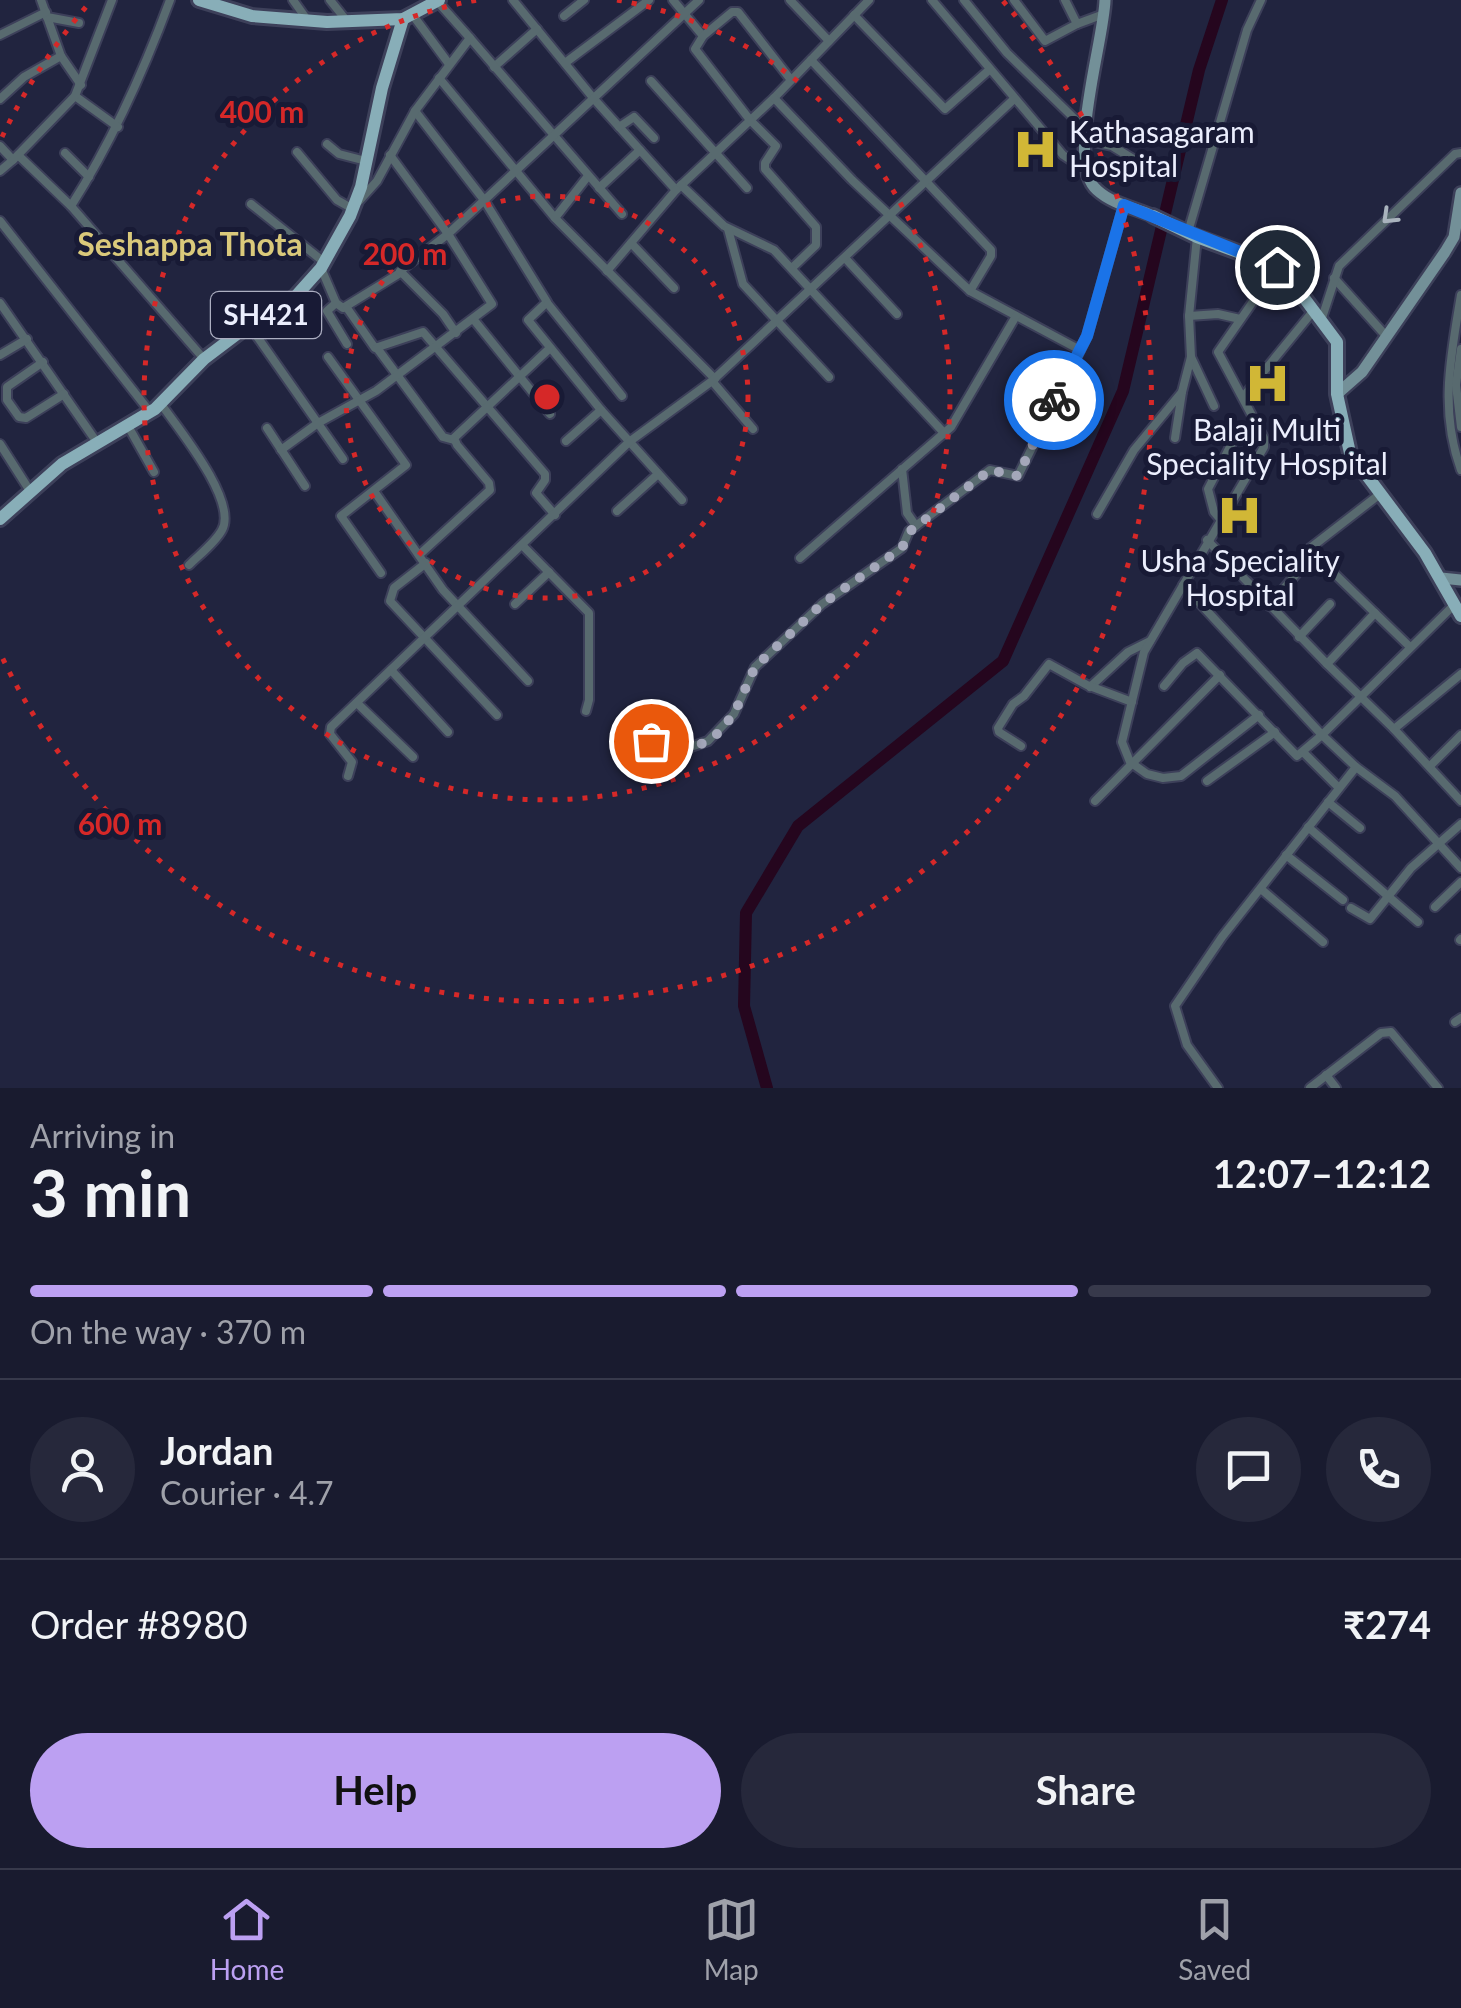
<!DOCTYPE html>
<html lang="en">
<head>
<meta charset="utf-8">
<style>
	:root { --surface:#191b2f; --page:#26283b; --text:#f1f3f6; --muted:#9fa1aa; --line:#37394b; --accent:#bca0f2 }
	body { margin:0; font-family:Lato,sans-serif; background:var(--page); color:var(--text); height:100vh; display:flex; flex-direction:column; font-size:38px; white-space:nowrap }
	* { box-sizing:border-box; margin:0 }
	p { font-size:32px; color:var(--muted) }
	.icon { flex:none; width:55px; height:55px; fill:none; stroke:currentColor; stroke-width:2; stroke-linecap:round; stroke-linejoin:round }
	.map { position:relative; height:1088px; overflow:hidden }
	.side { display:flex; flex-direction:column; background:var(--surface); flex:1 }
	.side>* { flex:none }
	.pin { position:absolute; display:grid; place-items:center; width:85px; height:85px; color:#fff; margin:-42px; border:5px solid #fff; border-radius:50%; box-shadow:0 2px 10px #0007 }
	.courier { position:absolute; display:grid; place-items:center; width:100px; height:100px; margin:-50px; border:8px solid #1a73e8; border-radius:50%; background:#fff; color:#222; box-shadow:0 2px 12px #0007 }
	.summary em { font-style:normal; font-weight:700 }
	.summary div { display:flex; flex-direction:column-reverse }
	.summary { display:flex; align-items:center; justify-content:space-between; height:170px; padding:0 30px }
	h1 { font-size:65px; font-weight:700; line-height:75px }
	.bar { display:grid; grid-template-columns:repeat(4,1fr); gap:15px 10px; align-content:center; height:120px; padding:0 30px }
	.bar i { height:12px; border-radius:8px; background:var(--line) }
	.bar .current { background:var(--accent) }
	.bar p { grid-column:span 4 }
	.line { display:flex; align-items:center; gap:25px; padding:0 30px; border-top:2px solid var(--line) }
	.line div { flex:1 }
	.round { display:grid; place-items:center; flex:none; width:105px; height:105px; border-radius:52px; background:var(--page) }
	.button { display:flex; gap:20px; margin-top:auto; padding:20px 30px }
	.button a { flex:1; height:115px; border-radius:60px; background:var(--accent); color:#111; font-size:40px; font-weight:700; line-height:115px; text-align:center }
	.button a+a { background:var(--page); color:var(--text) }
	.tabs { display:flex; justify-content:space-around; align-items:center; height:140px; border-top:2px solid var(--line); background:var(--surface); font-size:28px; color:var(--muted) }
	.tabs a { display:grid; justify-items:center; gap:5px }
	.tabs .current { color:var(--accent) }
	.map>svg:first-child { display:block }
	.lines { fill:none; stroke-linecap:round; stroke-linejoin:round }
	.river { stroke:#25061e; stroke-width:12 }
	.street-casing { stroke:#3d405a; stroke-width:12 }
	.secondary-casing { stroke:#3d405a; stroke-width:16 }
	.primary-casing { stroke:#3d405a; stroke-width:18 }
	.street { stroke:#586a6f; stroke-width:8 }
	.secondary { stroke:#739098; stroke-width:11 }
	.primary { stroke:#88aeb8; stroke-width:12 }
	.oneway { stroke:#a9b3bd }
	.done { stroke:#a4a7ba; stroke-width:10; stroke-dasharray:0 18 }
	.route { stroke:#1a73e8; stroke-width:12 }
	.ring { fill:none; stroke:#d62828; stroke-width:5; stroke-dasharray:5 10 }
	.labels { text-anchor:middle; stroke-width:10; stroke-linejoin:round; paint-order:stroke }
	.shield { fill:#181a35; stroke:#acaec1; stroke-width:2.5 }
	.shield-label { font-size:28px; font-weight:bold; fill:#ebeefd }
	.poi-label { font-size:30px; fill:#ebeefd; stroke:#181a35 }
	.neighbourhood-label { font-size:32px; font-weight:bold; fill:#dac97b; stroke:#181a35 }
	.centre { fill:#d62828; stroke:#181a35; stroke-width:5 }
	.ring-label { font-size:30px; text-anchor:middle; font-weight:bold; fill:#d62828; stroke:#181a35; stroke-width:10; stroke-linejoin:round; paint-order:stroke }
</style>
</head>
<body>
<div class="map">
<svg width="1461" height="1088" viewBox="0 0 1461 1088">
	<rect width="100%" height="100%" fill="#21243f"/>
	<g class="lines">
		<!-- river -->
		<path class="river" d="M767 1088 744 1006 746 913 798 826 1003 661 1123 391 1199 70 1222 0"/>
		<defs>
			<g id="street">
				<path d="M41 0 61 56 81 85"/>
				<path d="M170 0C143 73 113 140 71 206L204 359"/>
				<path d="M293 0 308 21"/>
				<path d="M330 0 346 20"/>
				<path d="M513 0 594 99 676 190 774 98 869 0"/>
				<path d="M673 0 703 36 695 49 750 120 776 146 765 163V169L816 227V245L792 268"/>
				<path d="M790 0 829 41"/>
				<path d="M932 0 1063 155 1086 170"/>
				<path d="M964 0 1007 53 1084 128"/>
				<path d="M1014 0 1045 41 1077 24"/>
				<path d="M1065 0 1077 24 1104 14"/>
				<path d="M437 1 470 38"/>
				<path d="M412 14 449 64"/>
				<path d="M854 15 945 109 989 70"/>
				<path d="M564 16 584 0"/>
				<path d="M47 17 79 23"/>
				<path d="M0 35 46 12"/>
				<path d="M703 36 732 12H738L791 80"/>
				<path d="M811 60 991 250V256L970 291"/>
				<path d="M565 63 649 0"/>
				<path d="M494 67 537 29"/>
				<path d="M439 78 555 218"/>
				<path d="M651 81 747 188"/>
				<path d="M75 96 118 127"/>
				<path d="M774 98 852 180 970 291 1080 350"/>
				<path d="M0 99 24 77 61 56"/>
				<path d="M415 111 484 200 547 302 528 320 601 410 682 500"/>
				<path d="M619 127 634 117 654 138"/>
				<path d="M1084 140 1112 146 1138 162"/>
				<path d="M327 144 339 154 366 161"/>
				<path d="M0 146 13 160 0 171"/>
				<path d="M297 152 337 200 353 209"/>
				<path d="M65 153 89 177"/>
				<path d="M18 155 71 206"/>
				<path d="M13 160 75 96 112 0"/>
				<path d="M588 176 555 218 715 379"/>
				<path d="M681 185 724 226 774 250 945 434"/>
				<path d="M599 188 640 150"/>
				<path d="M359 201 377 181 415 111 470 38 622 214"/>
				<path d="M251 204 324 262"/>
				<path d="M0 221 150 412"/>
				<path d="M728 229 743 284 829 377"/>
				<path d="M1188 232 1247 30 1261 0"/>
				<path d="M631 243 674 288"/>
				<path d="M845 258 897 314"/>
				<path d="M321 268 336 303 343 308 400 273"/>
				<path d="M607 271 676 190"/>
				<path d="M1334 278 1387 337"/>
				<path d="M1461 295C1451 355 1439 410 1461 470"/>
				<path d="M0 303 96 441"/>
				<path d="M336 303 327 311 347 344"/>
				<path d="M548 304 622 396"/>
				<path d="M347 308 375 348 423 332 545 474V480L536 493 555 515"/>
				<path d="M1189 316 1218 314 1240 319"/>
				<path d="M474 320 550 414"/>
				<path d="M1321 321 1339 266 1455 154 1461 153"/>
				<path d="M249 325 343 459"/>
				<path d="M456 333 443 314 400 271 448 234 699 0"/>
				<path d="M377 348 443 437 454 440"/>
				<path d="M1461 349 1456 385 1461 427"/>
				<path d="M0 355 27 339"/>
				<path d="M328 357 406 465 341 516 381 573"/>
				<path d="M1191 357 1214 406"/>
				<path d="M43 362 7 387V400L19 417 26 418 64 394"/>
				<path d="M712 381 753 429"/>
				<path d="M1243 397 1314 310"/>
				<path d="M161 404C178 428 238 501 222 530 215 543 199 555 189 565"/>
				<path d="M128 426 154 472"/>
				<path d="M267 428 305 486"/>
				<path d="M1175 438 1182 392"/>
				<path d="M566 441 601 410"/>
				<path d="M0 444 30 491"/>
				<path d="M281 450 318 423 376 391 492 304 448 234 390 155"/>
				<path d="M902 469 907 513 916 526"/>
				<path d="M374 491 443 590 528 681"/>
				<path d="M617 511 658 474"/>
				<path d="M1097 514 1134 450 1182 392 1191 357 1189 316 1197 237"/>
				<path d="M1220 519 1214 512 1208 489 1235 437 1255 421"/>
				<path d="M1207 540 1327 664"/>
				<path d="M523 546 589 613V700L586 711"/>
				<path d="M1309 549 1375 613 1327 664 1394 729 1461 674"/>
				<path d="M419 555 490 490 489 483 457 445 454 438 550 348"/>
				<path d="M800 558 951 427 1016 316"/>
				<path d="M426 563 394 588 390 601 497 715"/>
				<path d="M515 604 549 572"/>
				<path d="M1269 606 1297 573 1309 549 1380 494"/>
				<path d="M1375 613 1409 646"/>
				<path d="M1299 637 1330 604"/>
				<path d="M391 670 448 732"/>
				<path d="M1164 686 1183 663 1197 653 1297 756 1322 735 1183 585"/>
				<path d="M1090 687 1128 652 1150 641"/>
				<path d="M357 703 413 757"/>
				<path d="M1259 715 1181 776 1163 778 1147 774 1130 762 1122 742 1144 652 1264 447V438L1218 352 1277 267"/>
				<path d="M629 724 664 749H685L708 741 734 714 755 667 822 604 902 548 909 531 990 470 1018 476 1087 336 1124 205"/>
				<path d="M1394 729 1461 801"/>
				<path d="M1021 746 999 732 998 728 1013 704 1024 696 1049 664 1087 685 1132 702"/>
				<path d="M1304 753 1339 788"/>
				<path d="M1430 766 1461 735"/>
				<path d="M1356 767 1395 796 1461 868"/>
				<path d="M348 776 352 762 330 734 331 727 629 442 712 381 1014 99"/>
				<path d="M1207 781 1275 732"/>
				<path d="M1095 801 1220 675"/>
				<path d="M1328 802 1360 828"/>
				<path d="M1308 827 1418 922"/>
				<path d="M1286 855 1343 900"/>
				<path d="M1261 889 1323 942"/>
				<path d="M1435 907 1461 882"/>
				<path d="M1351 908 1370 919 1411 868 1461 824"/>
				<path d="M1460 940 1461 939"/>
				<path d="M1455 1022 1461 1018"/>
				<path d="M1326 1075 1336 1088"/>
				<path d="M1218 1088 1187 1045 1175 1006 1222 937 1356 767 1322 735 1454 605"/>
				<path d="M1310 1088 1381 1033 1391 1032 1438 1088"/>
			</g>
			<g id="secondary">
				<path d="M1105 0C1104 41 1065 163 1097 190 1112 204 1135 208 1153 216"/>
				<path d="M1337 394 1362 372 1445 252 1454 237 1461 193"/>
				<path d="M1441 578 1461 580"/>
			</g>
			<g id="primary">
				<path d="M199 0 252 16 327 22 403 19 439 0"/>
				<path d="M1153 216 1197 237 1281 268 1287 275 1337 342V394L1350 453 1425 553 1461 616"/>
				<path d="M0 519 62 464 155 409 204 359 249 325 295 297 321 268 350 216 361 187 382 88 403 19"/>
			</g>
		</defs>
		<!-- street casing -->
		<use href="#street" class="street-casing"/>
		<!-- secondary casing -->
		<use href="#secondary" class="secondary-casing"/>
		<!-- primary casing -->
		<use href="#primary" class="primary-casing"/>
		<!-- street -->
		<use href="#street" class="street"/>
		<!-- secondary -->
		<use href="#secondary" class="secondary"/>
		<!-- primary -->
		<use href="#primary" class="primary"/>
	</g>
	<!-- one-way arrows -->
	<defs><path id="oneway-chevron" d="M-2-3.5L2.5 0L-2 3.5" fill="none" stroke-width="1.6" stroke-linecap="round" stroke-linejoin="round" transform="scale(2.5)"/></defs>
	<use class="oneway" href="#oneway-chevron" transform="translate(1389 217) rotate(136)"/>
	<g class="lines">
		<!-- done -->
		<path class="done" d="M651 741 664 749H685L698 746 717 734 734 714 755 667 822 604 902 548 909 532 990 470 1018 476 1054 400"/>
		<!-- route -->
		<path class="route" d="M1054 400 1087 336 1124 205 1277 267"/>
	</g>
	<!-- distance rings -->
	<g class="ring">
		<circle cx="547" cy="397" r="201"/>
		<path d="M617 0A403 403 0 1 1 477 0"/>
		<path d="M2 137A604 604 0 0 1 91 1M1003 1A604 604 0 1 1 2 657"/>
	</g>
	<!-- icons -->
	<defs>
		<symbol id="hospital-bare" viewBox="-9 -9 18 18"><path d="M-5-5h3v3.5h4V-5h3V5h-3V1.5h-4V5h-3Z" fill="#d1b736" stroke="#181a35" stroke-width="2.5" paint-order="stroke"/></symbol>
	</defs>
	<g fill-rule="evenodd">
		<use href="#hospital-bare" x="1004" y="118" width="63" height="63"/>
		<use href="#hospital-bare" x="1236" y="352" width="63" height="63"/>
		<use href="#hospital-bare" x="1208" y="484" width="63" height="63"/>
	</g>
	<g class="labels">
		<!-- shield labels -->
		<rect class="shield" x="211" y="292" width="110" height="46" rx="8"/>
		<g class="shield-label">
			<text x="266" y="325">SH421</text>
		</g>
		<!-- poi labels -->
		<g class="poi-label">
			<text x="1069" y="143" text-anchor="start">Kathasagaram<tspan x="1069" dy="34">Hospital</tspan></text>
			<text x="1267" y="441">Balaji Multi<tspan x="1267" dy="34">Speciality Hospital</tspan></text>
			<text x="1240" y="572">Usha Speciality<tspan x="1240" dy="34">Hospital</tspan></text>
		</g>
		<!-- neighbourhood labels -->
		<g class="neighbourhood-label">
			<text x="190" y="256">Seshappa Thota</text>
		</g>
	</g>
	<circle cx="547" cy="397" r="15" class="centre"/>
	<g class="ring-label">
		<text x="262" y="123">400 m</text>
		<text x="405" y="265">200 m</text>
		<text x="120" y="835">600 m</text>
	</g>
</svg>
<div class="pin" style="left:651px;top:741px;background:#ea580c"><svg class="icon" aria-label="bag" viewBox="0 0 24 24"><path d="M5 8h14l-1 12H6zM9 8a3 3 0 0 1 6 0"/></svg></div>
<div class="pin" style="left:1277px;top:267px;background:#1f2937"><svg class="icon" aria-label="home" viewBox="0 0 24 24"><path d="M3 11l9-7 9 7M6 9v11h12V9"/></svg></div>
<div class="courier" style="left:1054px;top:400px"><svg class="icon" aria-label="bike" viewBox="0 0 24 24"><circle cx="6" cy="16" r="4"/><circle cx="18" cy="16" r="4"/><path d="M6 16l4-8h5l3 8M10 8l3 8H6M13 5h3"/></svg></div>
</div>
<section class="side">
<div class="summary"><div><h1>3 min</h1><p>Arriving in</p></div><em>12:07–12:12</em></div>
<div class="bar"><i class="current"></i><i class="current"></i><i class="current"></i><i></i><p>On the way · 370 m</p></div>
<div class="line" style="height:180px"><a class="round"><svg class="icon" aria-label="person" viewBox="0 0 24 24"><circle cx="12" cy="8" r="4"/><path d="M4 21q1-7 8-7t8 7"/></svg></a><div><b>Jordan</b><p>Courier · 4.7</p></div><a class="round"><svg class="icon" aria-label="chat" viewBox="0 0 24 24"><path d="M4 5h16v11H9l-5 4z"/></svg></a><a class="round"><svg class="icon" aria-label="phone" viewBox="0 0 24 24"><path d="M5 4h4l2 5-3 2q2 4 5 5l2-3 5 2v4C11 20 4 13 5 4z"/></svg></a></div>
<div class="line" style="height:130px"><div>Order #8980</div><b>₹274</b></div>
<div class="button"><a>Help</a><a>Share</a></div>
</section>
<nav class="tabs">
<a class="current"><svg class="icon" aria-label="home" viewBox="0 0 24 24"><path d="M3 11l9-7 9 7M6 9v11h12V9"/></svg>Home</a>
<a><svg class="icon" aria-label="map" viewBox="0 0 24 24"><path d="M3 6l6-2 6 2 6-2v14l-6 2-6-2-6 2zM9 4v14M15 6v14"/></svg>Map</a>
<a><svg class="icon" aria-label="saved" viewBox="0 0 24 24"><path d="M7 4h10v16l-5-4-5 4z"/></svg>Saved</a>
</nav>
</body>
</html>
